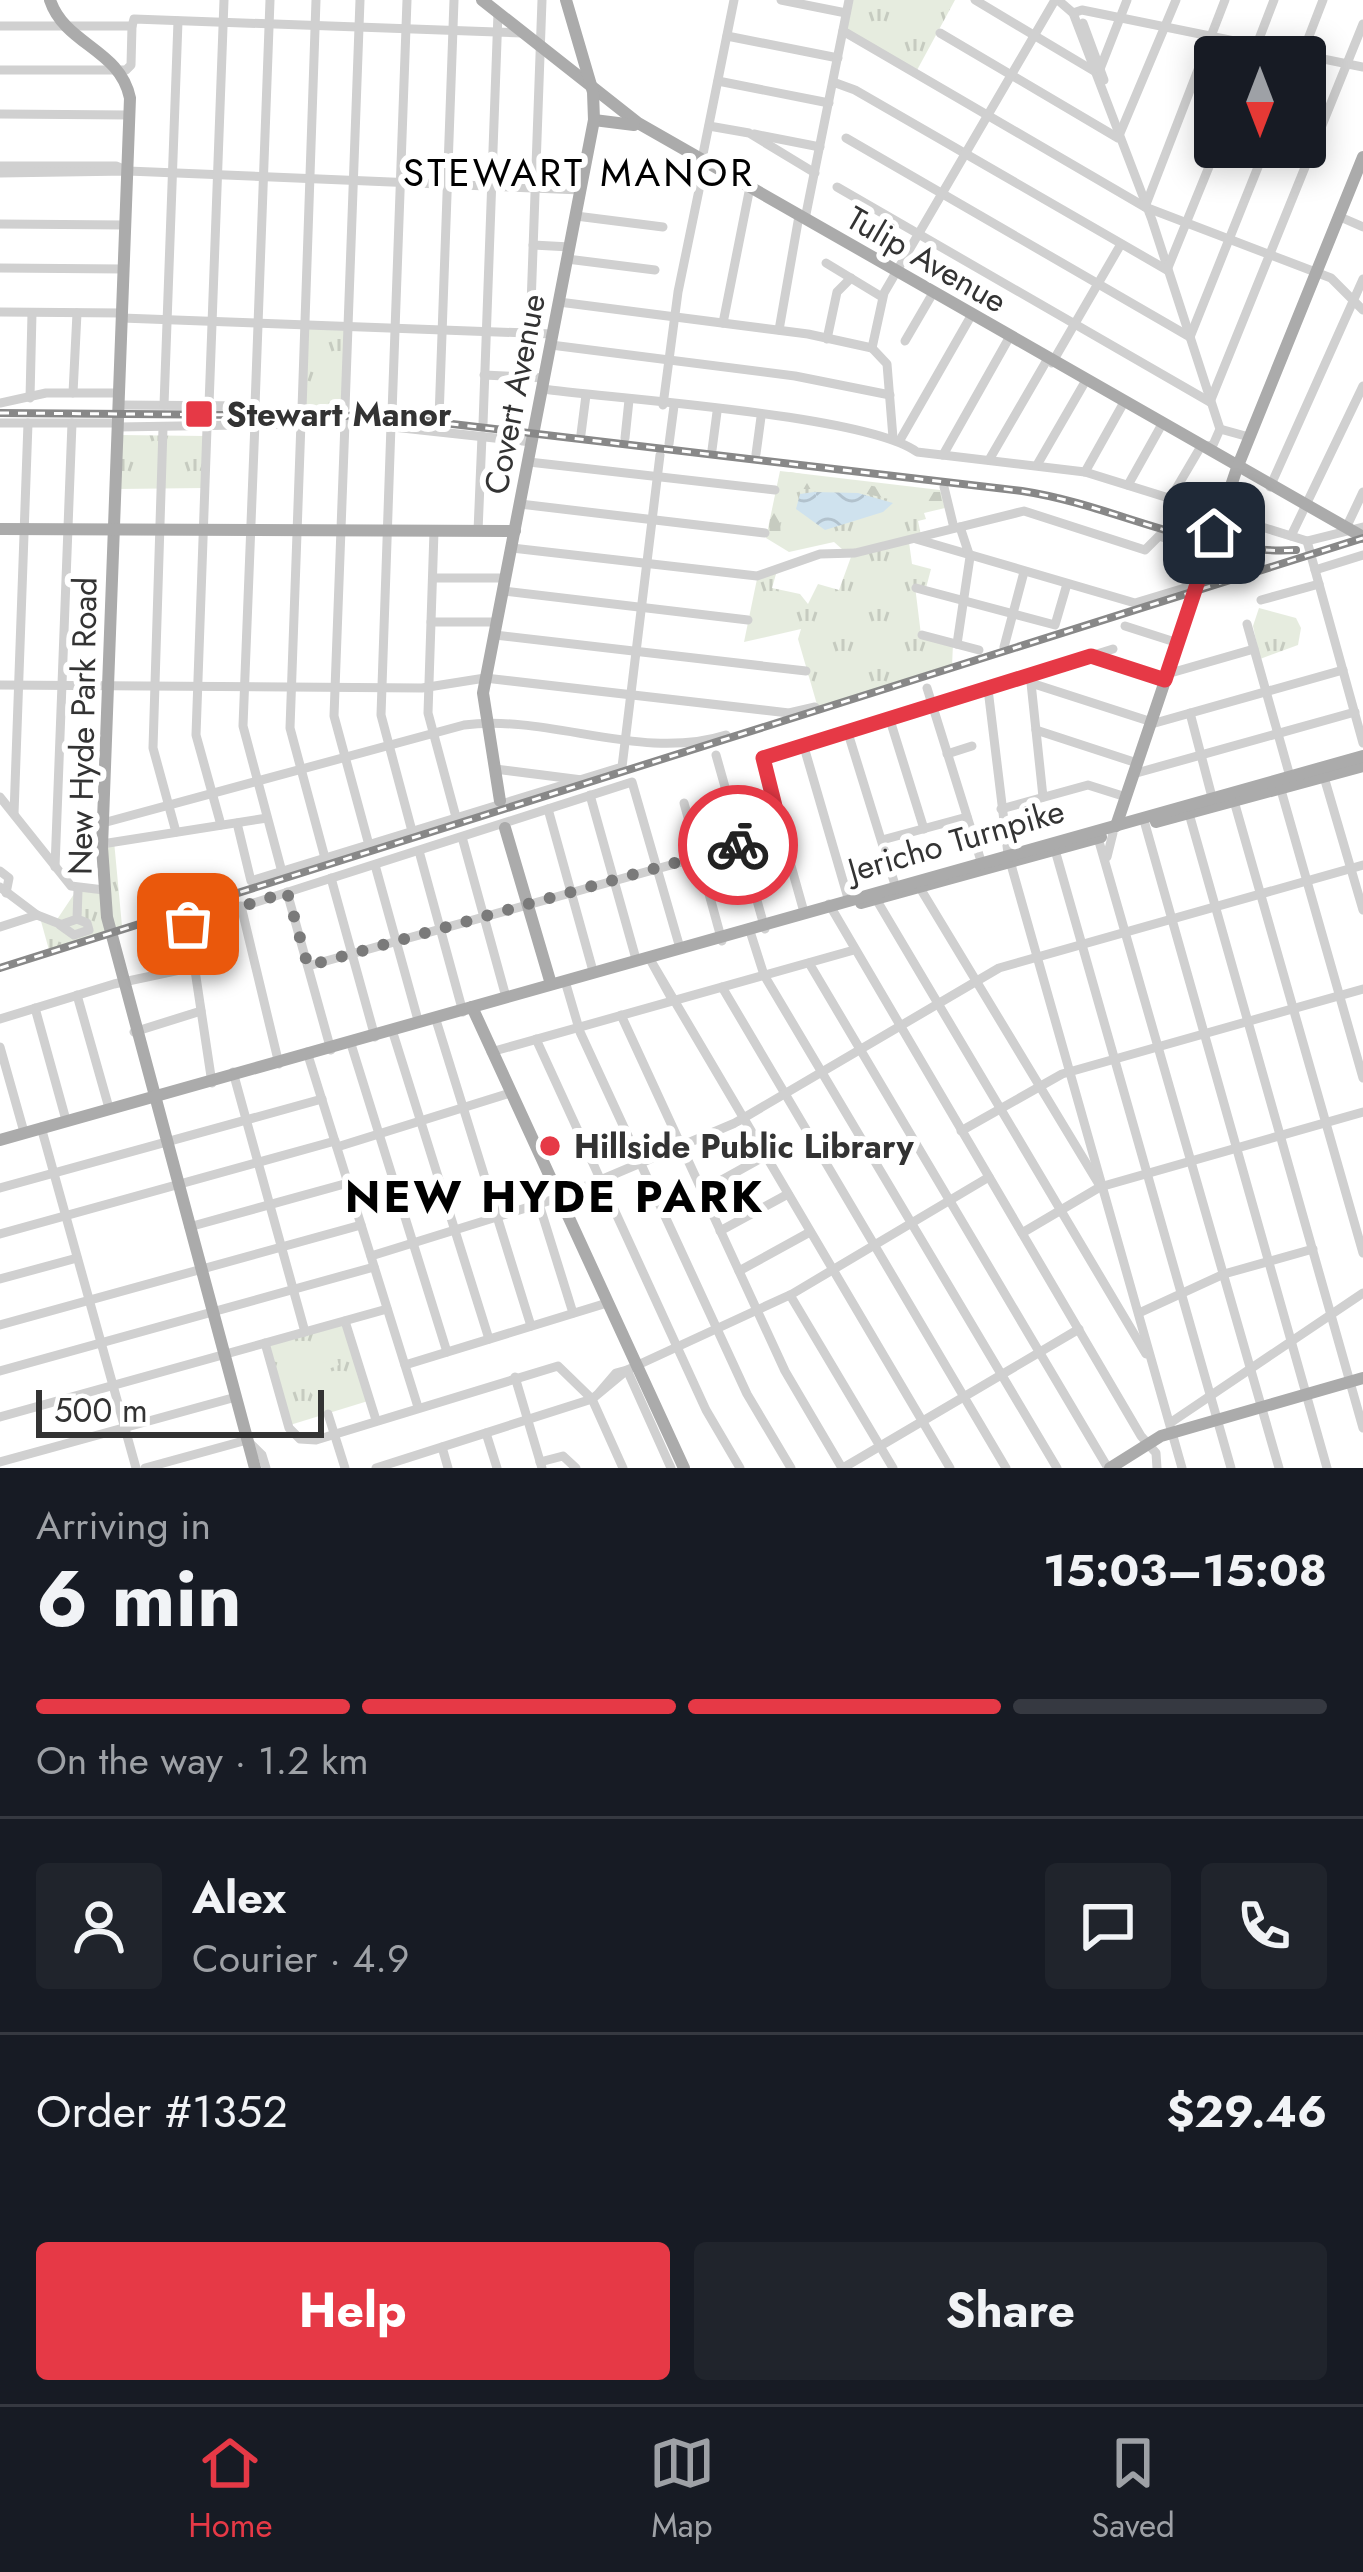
<!DOCTYPE html>
<html lang="en">
<head>
<meta charset="utf-8">
<style>
	:root { --surface:#171b24; --page:#20242c; --text:#f1f3f6; --muted:#9ea1a6; --line:#363941; --accent:#e63946 }
	body { margin:0; font-family:Jost,sans-serif; background:var(--page); color:var(--text); height:100vh; display:flex; flex-direction:column; font-size:45px; white-space:nowrap }
	* { box-sizing:border-box; margin:0 }
	p { font-size:39px; color:var(--muted) }
	.icon { flex:none; width:66px; height:66px; fill:none; stroke:currentColor; stroke-width:2; stroke-linecap:round; stroke-linejoin:round }
	.map { position:relative; height:1468px; overflow:hidden }
	.panel { display:flex; flex-direction:column; background:var(--surface); flex:1 }
	.panel>* { flex:none }
	.needle { width:78px; rotate:180deg }
	.fabs { position:absolute; left:1194px; top:36px; display:grid; gap:24px }
	.fabs a { display:grid; place-items:center; width:132px; height:132px; border-radius:12px; background:var(--surface); box-shadow:0 6px 30px #0003; font-size:60px }
	.scale { position:absolute; left:36px; bottom:30px; width:288px; box-sizing:border-box; padding-left:12px; border:6px solid #333; border-top:0; font-size:33px; line-height:42px; white-space:nowrap; color:#333; -webkit-text-stroke:9px #fff; paint-order:stroke }
	.pin { position:absolute; display:grid; place-items:center; width:102px; height:102px; color:#fff; margin:-51px; border-radius:24px; box-shadow:0 6px 18px #0006 }
	.courier { position:absolute; display:grid; place-items:center; width:120px; height:120px; margin:-60px; border:9px solid #e63946; border-radius:50%; background:#fff; color:#222; box-shadow:0 3px 15px #0007 }
	.overview em { font-style:normal; font-weight:700 }
	.overview div { display:flex; flex-direction:column-reverse }
	.overview { display:flex; align-items:center; justify-content:space-between; height:204px; padding:0 36px }
	h1 { font-size:78px; font-weight:700; line-height:90px }
	.bar { display:grid; grid-template-columns:repeat(4,1fr); gap:18px 12px; align-content:center; height:144px; padding:0 36px }
	.bar i { height:15px; border-radius:9px; background:var(--line) }
	.bar .selected { background:var(--accent) }
	.bar p { grid-column:span 4 }
	.line { display:flex; align-items:center; gap:30px; padding:0 36px; border-top:3px solid var(--line) }
	.line div { flex:1 }
	.round { display:grid; place-items:center; flex:none; width:126px; height:126px; border-radius:12px; background:var(--page) }
	.cta { display:flex; gap:24px; margin-top:auto; padding:24px 36px }
	.cta a { flex:1; height:138px; border-radius:12px; background:var(--accent); color:#fff; font-size:48px; font-weight:700; line-height:138px; text-align:center }
	.cta a+a { background:var(--page); color:var(--text) }
	.tab-bar { display:flex; justify-content:space-around; align-items:center; height:168px; border-top:3px solid var(--line); background:var(--surface); font-size:33px; color:var(--muted) }
	.tab-bar a { display:grid; justify-items:center; gap:6px }
	.tab-bar .selected { color:var(--accent) }
	.map>svg:first-child { display:block }
	.grass { fill:url(#grass-tufts) }
	.forest { fill:url(#forest-firs) }
	.pitch { fill:#e6ecdf }
	.water { fill:url(#water-waves) }
	.lines { fill:none; stroke-linecap:round; stroke-linejoin:round }
	.minor { stroke:#d0d0d0; stroke-width:9 }
	.major { stroke:#ababab; stroke-width:12 }
	.rail-casing { stroke:#888; stroke-width:8 }
	.rail { stroke:#fff; stroke-width:3; stroke-dasharray:9; stroke-linecap:butt }
	.done { stroke:#7a7a7a; stroke-width:12; stroke-dasharray:0 21.6 }
	.route { stroke:#e63946; stroke-width:15 }
	.poi-dot { fill:#e63946; stroke:#fff; stroke-width:4.5 }
	.labels { text-anchor:middle; stroke-width:12; stroke-linejoin:round; paint-order:stroke }
	.street-label { font-size:33px; fill:#333; stroke:#fff }
	.poi-label { font-size:33px; font-weight:bold; fill:#333; stroke:#fff; text-anchor:start }
	.quarter-label { font-size:39px; letter-spacing:3px; fill:#000; stroke:#fff }
	.district-label { font-size:45px; font-weight:bold; letter-spacing:3px; fill:#000; stroke:#fff }
</style>
</head>
<body>
<div class="map">
<svg width="1363" height="1468" viewBox="0 0 1363 1468">
	<defs>
		<pattern id="grass-tufts" width="24" height="20" patternUnits="userSpaceOnUse" patternTransform="scale(3)"><rect width="24" height="20" fill="#e6ecdf"/><path d="M3 7l-1-3M5 7V3M7 7l1-3M15 17l-1-3M17 17v-4M19 17l1-3" fill="none" stroke="#c6cbc0"/></pattern>
		<pattern id="forest-firs" width="22" height="20" patternUnits="userSpaceOnUse" patternTransform="scale(3)"><rect width="22" height="20" fill="#e6ecdf"/><path d="M5 1l3.5 6h-7zM16 11l3.5 6h-7z" fill="#c6cbc0"/></pattern>
		<pattern id="water-waves" width="16" height="10" patternUnits="userSpaceOnUse" patternTransform="scale(3)"><rect width="16" height="10" fill="#cfe2ee"/><path d="M0 5q4-4 8 0t8 0" fill="none" stroke="#b2c2cd"/></pattern>
	</defs>
	<rect width="100%" height="100%" fill="#fff"/>
	<!-- grass -->
	<g class="grass">
		<path d="M850 0H955L916 72 843 31Z"/>
		<path d="M306 326 347 328 344 412 303 411Z"/>
		<path d="M121 435 205 436 204 488 119 489Z"/>
		<path d="M780 471 940 490 945 508 924 513 926 519 918 521 921 535 909 542 912 564 931 569 926 588 915 586 921 635 953 644 952 666 818 708 798 639 801 629 744 642 757 579 778 567 772 588 800 594 808 604 818 584 839 590 851 557 834 542 789 552 766 538Z"/>
		<path d="M1259 608 1296 618 1301 628 1298 645 1260 659 1253 626Z"/>
		<path d="M114 841 122 926 49 950 39 914 56 921 76 891 102 889 101 843Z"/>
		<path d="M344 1323 368 1401 290 1425 267 1345Z"/>
	</g>
	<!-- forest -->
	<path class="forest" d="M790 472 908 492H940L943 506 930 508 924 499 902 502 845 489H794L780 520 781 542 769 527 779 478Z"/>
	<!-- pitch -->
	<path class="pitch" d="M307 1352 322 1369V1363L337 1359 339 1365 323 1371 329 1376 352 1372 358 1394 342 1396 326 1410 289 1368Z"/>
	<!-- water -->
	<path class="water" d="M814 492 858 493 893 503 883 512 825 530 796 509 800 494Z"/>
	<g class="lines">
		<!-- minor -->
		<g class="minor">
			<path d="M781 0 846 13"/>
			<path d="M975 0 1094 71 1100 69 1127 0"/>
			<path d="M1058 0 1073 13 1152 220 1220 429 1213 445 1200 448 1170 499"/>
			<path d="M1073 13 1082 10 1363 67"/>
			<path d="M1083 23 1104 80"/>
			<path d="M0 26H132L134 19 522 33"/>
			<path d="M843 31 1145 207 1331 278 1363 310"/>
			<path d="M940 33 1118 138 1176 0"/>
			<path d="M727 36 838 58"/>
			<path d="M1252 57 1274 0"/>
			<path d="M1301 57 1323 0"/>
			<path d="M0 70H126L131 65 132 26"/>
			<path d="M718 81 829 103"/>
			<path d="M833 82 855 90 1167 270 1217 147"/>
			<path d="M0 114 129 115"/>
			<path d="M709 126 749 133 815 173"/>
			<path d="M754 134 820 147"/>
			<path d="M846 138 1190 337"/>
			<path d="M702 159 734 0"/>
			<path d="M0 166H116L128 171"/>
			<path d="M0 173 128 171 581 190"/>
			<path d="M837 187 1210 402 1363 24"/>
			<path d="M1145 207 1225 0"/>
			<path d="M576 216 663 227"/>
			<path d="M1338 216 1363 227"/>
			<path d="M805 219 849 0"/>
			<path d="M0 224 125 225"/>
			<path d="M533 245 570 247"/>
			<path d="M567 259 655 270"/>
			<path d="M826 263 882 297"/>
			<path d="M0 268 123 269"/>
			<path d="M559 302 808 334 872 348"/>
			<path d="M0 312 122 313"/>
			<path d="M122 318 553 334"/>
			<path d="M723 323 750 187"/>
			<path d="M779 330 799 216"/>
			<path d="M530 333 542 0"/>
			<path d="M1190 337 1266 147"/>
			<path d="M827 339 837 292 851 278"/>
			<path d="M905 341 933 293"/>
			<path d="M551 345 795 376 890 395"/>
			<path d="M872 348 884 293 1055 0"/>
			<path d="M872 348 887 364 893 438"/>
			<path d="M1052 363 1121 244"/>
			<path d="M484 375 545 378"/>
			<path d="M542 389C618 399 867 415 917 452L1085 472 1307 541 1363 527"/>
			<path d="M73 393 77 313"/>
			<path d="M30 398 32 313"/>
			<path d="M0 403 46 393H119"/>
			<path d="M119 405 255 406 270 0"/>
			<path d="M164 405 178 21"/>
			<path d="M209 405 224 0"/>
			<path d="M663 405 678 292 705 161"/>
			<path d="M345 408 360 0"/>
			<path d="M302 409 316 0"/>
			<path d="M392 413 407 0"/>
			<path d="M439 418 454 0"/>
			<path d="M255 422 243 726 282 872"/>
			<path d="M301 422 290 728 325 858"/>
			<path d="M345 422 334 716 369 845"/>
			<path d="M0 423H118"/>
			<path d="M483 424 498 13"/>
			<path d="M391 425 381 715 412 831"/>
			<path d="M118 427 356 423 532 442"/>
			<path d="M163 428 153 748 176 832"/>
			<path d="M207 428 196 735 221 825"/>
			<path d="M1220 429 1249 437"/>
			<path d="M581 434 586 395"/>
			<path d="M625 438 629 400"/>
			<path d="M900 440 971 316"/>
			<path d="M669 444 674 406"/>
			<path d="M712 450 717 412"/>
			<path d="M756 454 761 417"/>
			<path d="M943 455 1009 338"/>
			<path d="M989 460 1047 360"/>
			<path d="M529 462 775 490"/>
			<path d="M1037 465 1085 382"/>
			<path d="M1085 472 1123 404"/>
			<path d="M1128 485 1161 426"/>
			<path d="M944 487 954 528"/>
			<path d="M1270 487 1363 279"/>
			<path d="M520 504 765 533"/>
			<path d="M1346 528 1363 492"/>
			<path d="M434 531 428 713 456 817"/>
			<path d="M478 531 482 436"/>
			<path d="M1291 536 1363 386"/>
			<path d="M916 539 1135 603 1198 584"/>
			<path d="M1307 541 1363 743"/>
			<path d="M512 548 757 576 820 554 855 553 1024 511 1145 550 1159 536 1208 552"/>
			<path d="M1315 570 1363 555"/>
			<path d="M433 578H506"/>
			<path d="M916 588 1055 625 1067 584"/>
			<path d="M503 591 748 620"/>
			<path d="M1261 600 1319 584"/>
			<path d="M431 622H497"/>
			<path d="M1247 624 1291 780"/>
			<path d="M1125 626 1178 643"/>
			<path d="M495 635 806 671"/>
			<path d="M922 635 979 650"/>
			<path d="M957 644 970 557 960 527"/>
			<path d="M1004 647 1024 572"/>
			<path d="M1091 656 1165 680"/>
			<path d="M1167 674 1254 649"/>
			<path d="M1029 676 1031 683 1155 723 1343 670"/>
			<path d="M1031 683 1043 797"/>
			<path d="M0 685 422 688 485 678 789 713 815 707"/>
			<path d="M927 688 981 861"/>
			<path d="M988 689 1008 854 1182 1468"/>
			<path d="M1190 713 1212 797"/>
			<path d="M890 720 924 829"/>
			<path d="M1036 730 1137 763"/>
			<path d="M848 733 896 888"/>
			<path d="M804 747 848 898"/>
			<path d="M947 754 972 746"/>
			<path d="M716 755 765 929"/>
			<path d="M495 769 582 780"/>
			<path d="M1133 774 1355 712"/>
			<path d="M1324 777 1363 910"/>
			<path d="M1279 783 1363 1078"/>
			<path d="M590 795 636 959"/>
			<path d="M0 797 71 886 104 890"/>
			<path d="M1234 801 1363 1253"/>
			<path d="M684 803 722 941"/>
			<path d="M548 809 593 971"/>
			<path d="M1001 809 1088 785 1126 797"/>
			<path d="M1188 810 1363 1428"/>
			<path d="M14 814 28 423"/>
			<path d="M103 823 464 725C551 714 641 762 726 735"/>
			<path d="M237 823 251 881 622 767 660 455"/>
			<path d="M1145 824 1327 1468"/>
			<path d="M462 837 506 997"/>
			<path d="M1098 838 1279 1468"/>
			<path d="M882 840 967 817"/>
			<path d="M102 844 267 818"/>
			<path d="M1055 850 1231 1468"/>
			<path d="M419 851 463 1012"/>
			<path d="M1107 857 1113 833"/>
			<path d="M375 865 418 1020"/>
			<path d="M55 867 72 423"/>
			<path d="M0 871 9 878 6 893"/>
			<path d="M331 878 375 1037"/>
			<path d="M0 887 37 915"/>
			<path d="M920 888 1100 1186"/>
			<path d="M287 892 331 1050"/>
			<path d="M876 899 1146 1354"/>
			<path d="M829 904 1141 1436 1156 1453 1157 1468"/>
			<path d="M241 906 279 1064"/>
			<path d="M804 912 761 759 1113 649"/>
			<path d="M77 919 60 925 74 935 89 930 87 923 77 919 78 890"/>
			<path d="M0 927 37 915 60 924"/>
			<path d="M749 928 764 975 1057 1468"/>
			<path d="M809 963 1108 1468"/>
			<path d="M308 966 782 834"/>
			<path d="M565 981 580 1032 747 1394 791 1468"/>
			<path d="M722 987 1006 1468"/>
			<path d="M77 995 109 1108"/>
			<path d="M673 1001 651 961 950 1468"/>
			<path d="M35 1008 66 1120"/>
			<path d="M621 1015 785 1371 842 1468"/>
			<path d="M0 1019 114 984 194 967"/>
			<path d="M436 1020 531 1326"/>
			<path d="M134 1032 201 1011"/>
			<path d="M393 1033 489 1339"/>
			<path d="M536 1039 706 1410 740 1468"/>
			<path d="M351 1044 447 1352"/>
			<path d="M0 1047 24 1132"/>
			<path d="M307 1052 418 1407"/>
			<path d="M491 1052 854 950"/>
			<path d="M233 1072 305 1332"/>
			<path d="M212 1083 188 924 632 782 680 948"/>
			<path d="M41 1127 136 1468"/>
			<path d="M961 1131 1062 1074 1363 989"/>
			<path d="M337 1147 510 1093"/>
			<path d="M0 1188 322 1099"/>
			<path d="M702 1191 765 1156"/>
			<path d="M539 1204 573 1313"/>
			<path d="M189 1227 348 1183"/>
			<path d="M720 1231 788 1194"/>
			<path d="M1022 1233 1100 1187 1363 1112"/>
			<path d="M0 1234 335 1141"/>
			<path d="M371 1256 558 1198 735 1123 999 968 1363 865"/>
			<path d="M739 1271 810 1232"/>
			<path d="M0 1279 77 1258"/>
			<path d="M790 1295 893 1468"/>
			<path d="M1139 1313 1224 1274 1313 1249"/>
			<path d="M345 1321 376 1420"/>
			<path d="M0 1325 361 1225"/>
			<path d="M265 1343 289 1428 300 1439 316 1440 558 1366 592 1399 623 1468"/>
			<path d="M405 1365 607 1303"/>
			<path d="M0 1371 374 1267"/>
			<path d="M515 1377 542 1468"/>
			<path d="M328 1414 345 1468"/>
			<path d="M0 1417 387 1309"/>
			<path d="M1170 1423 1363 1293"/>
			<path d="M486 1433 497 1468"/>
			<path d="M442 1447 448 1468"/>
			<path d="M0 1462 236 1397"/>
			<path d="M540 1462 563 1456 576 1468"/>
			<path d="M145 1468 247 1440 262 1455 266 1468"/>
			<path d="M376 1468 592 1399 627 1370 616 1373 598 1394"/>
			<path d="M671 1468 627 1370 792 1294 989 1177"/>
			<path d="M843 1468 1079 1329"/>
		</g>
		<!-- major -->
		<g class="major">
			<path d="M50 0C65 45 120 49 130 98L102 847 107 917 255 1468"/>
			<path d="M482 0 638 123 1363 537"/>
			<path d="M594 120 634 125"/>
			<path d="M0 529 515 531"/>
			<path d="M500 801 483 693 594 120 593 92 566 0"/>
			<path d="M1156 822 1363 766"/>
			<path d="M1116 826 1237 468 1363 157"/>
			<path d="M505 828 551 984"/>
			<path d="M861 903 1101 837"/>
			<path d="M472 1007 684 1468"/>
			<path d="M0 1140 1363 756"/>
			<path d="M1110 1468 1161 1436 1363 1378"/>
		</g>
		<defs>
			<g id="rail">
				<path d="M0 413 384 416 1022 491C1115 505 1201 556 1296 550"/>
				<path d="M0 968 1363 538"/>
			</g>
		</defs>
		<!-- rail casing -->
		<use href="#rail" class="rail-casing"/>
		<!-- rail -->
		<use href="#rail" class="rail"/>
	</g>
	<g class="lines">
		<!-- done -->
		<path class="done" d="M188 924 287 892 308 966 738 845"/>
		<!-- route -->
		<path class="route" d="M738 845 782 834 763 758 1091 656 1165 680 1214 533"/>
	</g>
	<!-- markers -->
	<g class="poi-dot">
		<rect x="184" y="399" width="30" height="30" rx="6"/>
		<circle cx="550" cy="1146" r="12"/>
	</g>
	<g class="labels">
		<!-- street labels -->
		<g class="street-label">
			<text transform="translate(927 259) rotate(30)" y="12">Tulip Avenue</text>
			<text transform="translate(514 394) rotate(-79)" y="12">Covert Avenue</text>
			<text transform="translate(82 726) rotate(-89)" y="12">New Hyde Park Road</text>
			<text transform="translate(956 840) rotate(-16)" y="12">Jericho Turnpike</text>
		</g>
		<!-- poi labels -->
		<g class="poi-label">
			<text x="226" y="426">Stewart Manor</text>
			<text x="574" y="1158">Hillside Public Library</text>
		</g>
		<!-- quarter labels -->
		<g class="quarter-label">
			<text x="579" y="186">STEWART MANOR</text>
		</g>
		<!-- district labels -->
		<g class="district-label">
			<text x="555" y="1212">NEW HYDE PARK</text>
		</g>
	</g>
</svg>
<div class="fabs">
<a><svg class="needle" viewBox="-14 -14 28 28"><path d="M0-13l5 13h-10z" fill="#e53935"/><path d="M0 13l5-13h-10z" fill="#9ea1a6"/></svg></a>
</div>
<div class="scale">500 m</div>
<div class="pin" style="left:188px;top:924px;background:#ea580c"><svg class="icon" aria-label="bag" viewBox="0 0 24 24"><path d="M5 8h14l-1 12H6zM9 8a3 3 0 0 1 6 0"/></svg></div>
<div class="pin" style="left:1214px;top:533px;background:#1f2937"><svg class="icon" aria-label="home" viewBox="0 0 24 24"><path d="M3 11l9-7 9 7M6 9v11h12V9"/></svg></div>
<div class="courier" style="left:738px;top:845px"><svg class="icon" aria-label="bike" viewBox="0 0 24 24"><circle cx="6" cy="16" r="4"/><circle cx="18" cy="16" r="4"/><path d="M6 16l4-8h5l3 8M10 8l3 8H6M13 5h3"/></svg></div>
</div>
<section class="panel">
<div class="overview"><div><h1>6 min</h1><p>Arriving in</p></div><em>15:03–15:08</em></div>
<div class="bar"><i class="selected"></i><i class="selected"></i><i class="selected"></i><i></i><p>On the way · 1.2 km</p></div>
<div class="line" style="height:216px"><a class="round"><svg class="icon" aria-label="person" viewBox="0 0 24 24"><circle cx="12" cy="8" r="4"/><path d="M4 21q1-7 8-7t8 7"/></svg></a><div><b>Alex</b><p>Courier · 4.9</p></div><a class="round"><svg class="icon" aria-label="chat" viewBox="0 0 24 24"><path d="M4 5h16v11H9l-5 4z"/></svg></a><a class="round"><svg class="icon" aria-label="phone" viewBox="0 0 24 24"><path d="M5 4h4l2 5-3 2q2 4 5 5l2-3 5 2v4C11 20 4 13 5 4z"/></svg></a></div>
<div class="line" style="height:156px"><div>Order #1352</div><b>$29.46</b></div>
<div class="cta"><a>Help</a><a>Share</a></div>
</section>
<nav class="tab-bar">
<a class="selected"><svg class="icon" aria-label="home" viewBox="0 0 24 24"><path d="M3 11l9-7 9 7M6 9v11h12V9"/></svg>Home</a>
<a><svg class="icon" aria-label="map" viewBox="0 0 24 24"><path d="M3 6l6-2 6 2 6-2v14l-6 2-6-2-6 2zM9 4v14M15 6v14"/></svg>Map</a>
<a><svg class="icon" aria-label="saved" viewBox="0 0 24 24"><path d="M7 4h10v16l-5-4-5 4z"/></svg>Saved</a>
</nav>
</body>
</html>
